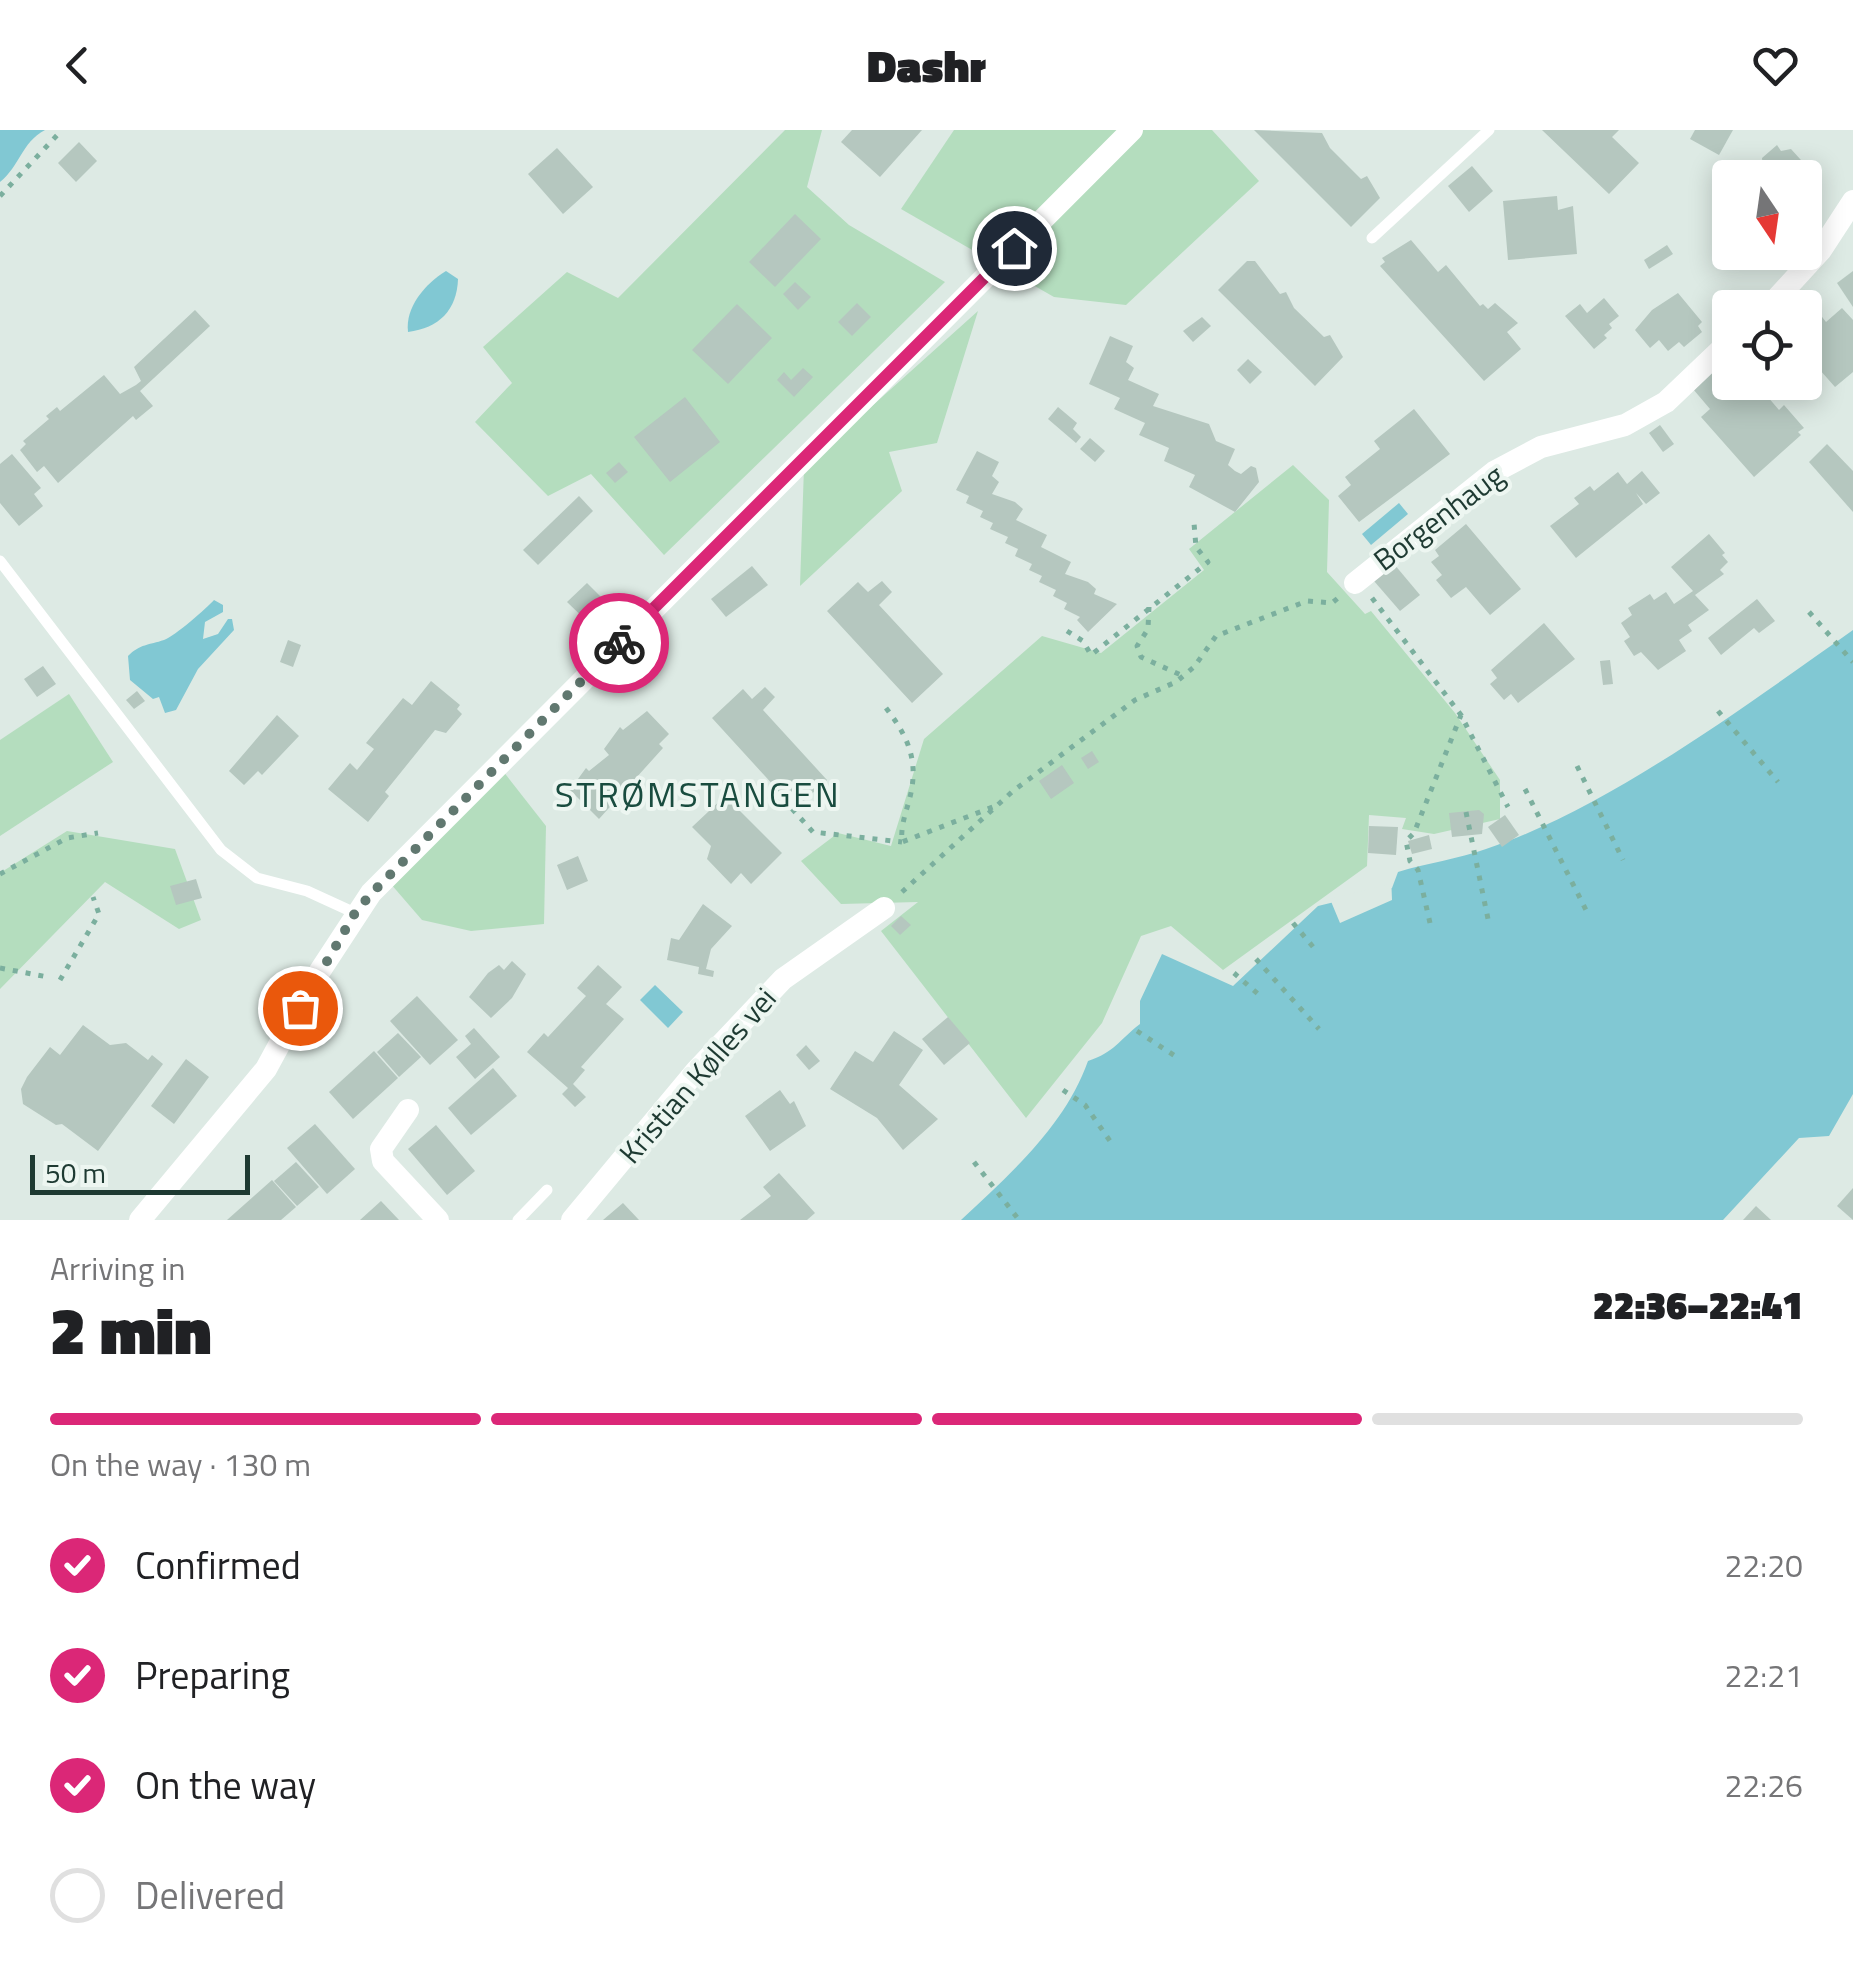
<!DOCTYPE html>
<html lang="en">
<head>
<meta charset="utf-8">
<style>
	:root { --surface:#fff; --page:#f6f6f6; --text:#202124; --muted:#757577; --line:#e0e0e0; --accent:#db2777 }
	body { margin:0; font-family:"Titillium Web",sans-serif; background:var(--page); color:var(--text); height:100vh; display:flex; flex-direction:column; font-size:38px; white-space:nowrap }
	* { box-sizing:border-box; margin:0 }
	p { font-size:32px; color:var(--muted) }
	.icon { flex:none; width:55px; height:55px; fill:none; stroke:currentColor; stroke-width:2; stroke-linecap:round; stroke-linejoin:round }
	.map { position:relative; height:1090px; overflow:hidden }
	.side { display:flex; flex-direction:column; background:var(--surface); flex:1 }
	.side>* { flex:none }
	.needle { width:65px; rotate:167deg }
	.buttons { position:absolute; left:1712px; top:30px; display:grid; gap:20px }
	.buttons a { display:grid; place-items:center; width:110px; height:110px; border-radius:10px; background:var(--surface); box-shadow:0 5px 25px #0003; font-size:50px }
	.scale { position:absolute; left:30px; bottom:25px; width:220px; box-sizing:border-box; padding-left:10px; border:5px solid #1e3a32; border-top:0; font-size:28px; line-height:35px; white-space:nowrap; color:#1e3a32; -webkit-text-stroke:8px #edf6f1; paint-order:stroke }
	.pin { position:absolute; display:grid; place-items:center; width:85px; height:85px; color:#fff; margin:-42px; border:5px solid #fff; border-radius:50%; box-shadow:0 2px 10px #0007 }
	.courier { position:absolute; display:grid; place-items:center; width:100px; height:100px; margin:-50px; border:8px solid #db2777; border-radius:50%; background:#fff; color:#222; box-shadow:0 2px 12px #0007 }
	.headline em { font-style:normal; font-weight:800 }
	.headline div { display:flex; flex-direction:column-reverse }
	.headline { display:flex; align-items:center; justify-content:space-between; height:170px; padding:0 50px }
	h1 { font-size:65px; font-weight:800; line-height:75px }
	.bar { display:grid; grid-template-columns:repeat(4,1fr); gap:15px 10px; align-content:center; height:120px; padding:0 50px }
	.bar i { height:12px; border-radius:8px; background:var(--line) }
	.bar .active { background:var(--accent) }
	.bar p { grid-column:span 4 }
	ol { padding:0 50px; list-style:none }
	li { display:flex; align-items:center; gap:30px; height:110px }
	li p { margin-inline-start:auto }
	li .icon { padding:10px; border-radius:50%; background:var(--accent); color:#fff; stroke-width:4 }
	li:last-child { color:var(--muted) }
	li i { width:55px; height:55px; border:5px solid var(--line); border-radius:50% }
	header { display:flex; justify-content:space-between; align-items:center; height:130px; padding:0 50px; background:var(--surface); font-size:45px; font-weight:800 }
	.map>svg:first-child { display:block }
	.green { fill:#b4ddbe }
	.water { fill:#81c8d3 }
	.pier { fill:#ddeae4 }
	.building { fill:#b5c7bf }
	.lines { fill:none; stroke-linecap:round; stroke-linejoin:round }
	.path { stroke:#7baf9e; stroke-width:5; stroke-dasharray:5 8; stroke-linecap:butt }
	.lane { stroke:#fff; stroke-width:11 }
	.street { stroke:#fff; stroke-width:22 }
	.done { stroke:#617870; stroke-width:10; stroke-dasharray:0 18 }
	.route { stroke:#db2777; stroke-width:12 }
	.labels { text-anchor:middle; stroke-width:8; stroke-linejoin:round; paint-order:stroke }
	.street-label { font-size:30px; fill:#1e3a32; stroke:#edf6f1 }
	.quarter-label { font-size:35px; letter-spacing:2.5px; fill:#194c3f; stroke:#edf6f1 }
</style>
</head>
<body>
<header><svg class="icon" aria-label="back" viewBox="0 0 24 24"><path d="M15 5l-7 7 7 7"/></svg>Dashr<svg class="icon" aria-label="heart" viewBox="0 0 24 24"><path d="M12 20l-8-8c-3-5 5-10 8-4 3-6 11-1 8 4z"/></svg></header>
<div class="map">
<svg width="1853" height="1090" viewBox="0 0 1853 1090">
	<rect width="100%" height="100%" fill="#ddeae4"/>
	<!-- green -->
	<g class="green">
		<path d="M785 0H822L807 57 849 95 945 152 664 425 591 344 548 366 475 292 512 253 483 217 567 142 618 168Z"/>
		<path d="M954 0H1212L1259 51 1126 175 1054 167 901 79Z"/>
		<path d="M978 181 937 313 889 322 902 361 800 456 804 337Z"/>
		<path d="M1293 335 1329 370 1327 442 1365 484 1371 481 1455 583 1500 650V689L1434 704 1402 699 1406 688 1369 685 1367 736 1223 840 1171 796 1141 806 1102 893 1026 988 881 801 918 772 841 774 801 731 838 703 891 716 924 609 1042 506 1101 523 1204 440 1189 419Z"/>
		<path d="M69 564 113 632 0 706V610Z"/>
		<path d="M503 641 546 696 544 794 471 801 422 790 390 753Z"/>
		<path d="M67 701 175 719 201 790 179 799 105 752 0 859V743Z"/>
	</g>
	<!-- water -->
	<g class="water">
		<path d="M0 0H45C21 13 20 36 0 52Z"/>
		<path d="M446 141 458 149C457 180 439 198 408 202 405 177 425 154 446 141Z"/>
		<path d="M1399 373 1408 384 1371 415 1362 404Z"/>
		<path d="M214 470 223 475V482L205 492 203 509 218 504 228 489H232L234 500 198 539 176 580 165 583 159 567 153 569 130 550 128 526C140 514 149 515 164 510 175 506 207 478 214 470Z"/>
		<path d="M1853 500V964L1829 1006 1799 1008 1723 1090H961C1010 1044 1065 996 1088 931 1115 922 1118 911 1140 894V871L1162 824 1233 856 1318 776 1392 758 1398 742C1427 733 1458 729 1486 719 1607 679 1748 574 1853 500Z"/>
		<path d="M655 855 683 882 668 898 640 870Z"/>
	</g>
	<!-- pier -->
	<path class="pier" d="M1391 745 1392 770 1340 793 1330 769 1389 754Z"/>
	<!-- building -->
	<g class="building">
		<path d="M852 0H922L880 47 841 12Z"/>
		<path d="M1254 0 1322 3 1330 18 1361 49 1367 46 1380 68 1351 97Z"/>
		<path d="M1542 0H1619L1612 7 1639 33 1609 64Z"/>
		<path d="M1695 0H1733L1719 25 1690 9Z"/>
		<path d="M79 12 97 31 76 52 58 33Z"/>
		<path d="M1777 15 1781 21 1791 19 1810 40 1807 48H1754L1763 40 1762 28Z"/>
		<path d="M557 18 593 57 563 84 528 44Z"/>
		<path d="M1472 36 1493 61 1469 82 1448 56Z"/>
		<path d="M1557 66 1558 80 1573 76 1577 124 1508 130 1503 71Z"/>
		<path d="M795 84 821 109 775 157 749 132Z"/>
		<path d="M1411 110 1438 142 1446 135 1480 176 1483 174 1488 179 1495 173 1518 193 1507 202 1521 219 1484 251 1380 136 1385 132 1382 128Z"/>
		<path d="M1667 115 1673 124 1649 139 1644 130Z"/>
		<path d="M1247 131H1255L1280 164 1286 162 1294 178 1324 207 1330 205 1343 227 1315 256 1218 160Z"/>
		<path d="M1853 141V177L1837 153Z"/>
		<path d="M795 152 811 167 798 180 783 164Z"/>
		<path d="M1678 163 1702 192 1698 196 1702 202 1684 217 1679 212 1668 221 1659 210 1650 218 1635 200 1652 180Z"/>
		<path d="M1604 168 1619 186 1609 194 1612 198 1604 205 1607 208 1594 219 1565 186 1580 174 1587 183Z"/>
		<path d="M857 173 871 187 852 206 838 192Z"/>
		<path d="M737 174 772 208 728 254 692 220Z"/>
		<path d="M1842 178 1853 190V242L1835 257 1805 223V200L1819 183 1826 192Z"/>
		<path d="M195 180 210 196 140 261 153 276 136 290 133 286 58 353 44 336 37 342 20 320 26 314 23 311 49 289 46 286 57 277 60 281 104 245 120 264 136 255 141 251 134 237Z"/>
		<path d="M1202 187 1211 196 1193 212 1183 201Z"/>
		<path d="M1110 206 1133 216 1126 232 1134 238 1128 250 1159 264 1153 276 1209 294 1216 311 1235 319 1228 335 1235 341 1241 344 1251 336 1256 338 1259 352 1235 382 1189 357 1195 345 1164 331 1169 318 1139 305 1145 293 1114 279 1120 268 1089 254Z"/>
		<path d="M1730 226V252H1755L1779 280 1784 275 1804 298 1798 302 1801 305 1754 347 1701 287 1710 279 1693 259Z"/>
		<path d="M1248 229 1262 242 1250 254 1237 240Z"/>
		<path d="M803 238 813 247 794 267 777 250 784 242 791 250Z"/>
		<path d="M685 267 720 312 670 352 634 307Z"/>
		<path d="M1058 277 1077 293 1073 299 1081 307 1076 313 1048 289Z"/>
		<path d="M1414 279 1450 324 1359 392 1338 366 1351 355 1345 347 1380 319 1374 311Z"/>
		<path d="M1660 295 1674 314 1663 322 1649 303Z"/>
		<path d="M1090 308 1105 321 1095 332 1080 319Z"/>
		<path d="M1827 314 1853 341V382L1809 332Z"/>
		<path d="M977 321 999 332 992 346 999 352 992 364 1015 372 1023 379 1016 390 1047 405 1041 417 1071 432 1065 444 1088 452 1096 459 1094 464 1117 474 1088 502 1077 490 1080 487 1064 479 1067 473 1053 466 1056 460 1039 452 1042 446 1029 440 1032 434 1015 426 1018 419 1005 413 1008 407 990 399 993 393 980 387 983 381 966 373 969 366 956 360Z"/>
		<path d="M12 324 41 358 34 364 43 376 19 396 0 373V334Z"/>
		<path d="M619 332 628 342 615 353 606 343Z"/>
		<path d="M1642 341 1660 363 1646 374 1636 363 1643 374 1576 428 1550 396 1579 374 1574 368 1590 356 1594 361 1618 342 1627 354Z"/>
		<path d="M579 366 593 381 538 435 523 420Z"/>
		<path d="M1466 394 1521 459 1490 485 1466 457 1451 468 1436 450 1442 445 1431 432 1439 426 1435 420Z"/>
		<path d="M1709 404 1725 423 1722 425 1728 432 1720 440 1724 444 1695 465 1709 480 1688 495 1692 501 1679 510 1686 521 1658 540 1641 522 1634 526 1624 511 1630 507 1621 493 1632 485 1628 478 1650 464 1654 470 1666 462 1674 474 1693 461 1671 437Z"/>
		<path d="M1394 434 1420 465 1400 481 1374 451Z"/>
		<path d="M752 436 768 455 726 487 711 469Z"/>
		<path d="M882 451 892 462 879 475 943 544 912 573 827 481 858 452 868 462Z"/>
		<path d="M587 453 613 479 594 498 567 472Z"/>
		<path d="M1757 469 1775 491 1759 503 1754 498 1721 525 1708 508Z"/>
		<path d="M1544 493 1575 529 1518 573 1511 564 1504 570 1490 554 1497 548 1491 540Z"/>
		<path d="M288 510 301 515 293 537 280 532Z"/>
		<path d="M1610 530 1613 554 1603 555 1600 531Z"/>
		<path d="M43 536 56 554 37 567 24 549Z"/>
		<path d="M431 551 460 575 457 579 462 584 446 603 435 600 385 662 389 666 368 692 328 659 350 633 357 640 374 619 366 613 403 568 412 575Z"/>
		<path d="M765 557 775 567 763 580 827 650 795 679 712 588 743 559 752 569Z"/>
		<path d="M137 561 145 571 134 579 126 570Z"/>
		<path d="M647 581 669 604 659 614 663 618 599 689 570 660 586 638 589 641 609 625 604 619 620 597 623 600Z"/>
		<path d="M277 585 299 606 262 645 258 641 244 655 229 641Z"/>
		<path d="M1092 621 1099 632 1088 639 1081 628Z"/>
		<path d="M1062 635 1074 653 1051 669 1039 651Z"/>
		<path d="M725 666 782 723 751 754 741 743 731 754 707 729 711 716 692 697Z"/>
		<path d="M1479 680 1484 684 1482 704 1452 707 1449 683Z"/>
		<path d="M1505 685 1519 705 1502 717 1488 697Z"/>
		<path d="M1369 696 1398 697 1396 725 1368 723Z"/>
		<path d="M1429 705 1432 719 1412 724 1408 711Z"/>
		<path d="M578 726 588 751 567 760 557 735Z"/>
		<path d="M196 749 202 768 176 775 170 756Z"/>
		<path d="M703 774 732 796 711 819 706 839 714 841 713 847 698 844 699 837 667 830 671 808 679 810Z"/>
		<path d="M901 786 911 795 900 805 891 796Z"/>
		<path d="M512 831 526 844 512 868 491 888 469 867 488 843 499 835 504 840Z"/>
		<path d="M598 835 622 857 606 874 624 889 581 937 585 940 573 954 586 967 575 977 562 964 568 958 527 922 544 903 548 907 586 866 577 858Z"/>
		<path d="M417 866 458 910 430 935 390 891Z"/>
		<path d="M948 887 970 913 944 935 922 909Z"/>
		<path d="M83 895 110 915 126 913 148 930 152 925 163 934 98 1021 62 994 56 995 23 974 21 959 27 947 50 917 60 925Z"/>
		<path d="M474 898 500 927 475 949 456 927 471 914 465 906Z"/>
		<path d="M894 901 923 920 899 955 938 989 903 1020 877 988 830 959 855 921 873 932Z"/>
		<path d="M398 903 421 927 399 947 377 922Z"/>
		<path d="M806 915 820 931 809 940 796 925Z"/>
		<path d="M374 921 398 948 353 989 329 962Z"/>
		<path d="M186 929 209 947 174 994 151 976Z"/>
		<path d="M493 938 517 966 471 1005 448 978Z"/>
		<path d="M780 960 790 974 794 971 806 996 770 1021 745 986Z"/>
		<path d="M315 994 355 1039 327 1064 287 1018Z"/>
		<path d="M436 995 475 1041 447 1065 408 1019Z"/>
		<path d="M296 1032 319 1057 297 1076 274 1051Z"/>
		<path d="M779 1043 815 1083 807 1090H740L771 1066 763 1057Z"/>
		<path d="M272 1050 296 1077 281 1090H227Z"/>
		<path d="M1853 1058V1090L1837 1076Z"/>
		<path d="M381 1071 399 1090H360Z"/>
		<path d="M623 1073 639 1090H603Z"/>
		<path d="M1756 1076 1771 1090H1743Z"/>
	</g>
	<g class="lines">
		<!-- path -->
		<g class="path">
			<path d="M0 66 62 0"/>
			<path d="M1372 468 1461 585 1508 677"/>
			<path d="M1149 477 1148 499 1137 516 1141 527 1183 546"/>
			<path d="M1809 482 1853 532"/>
			<path d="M1067 501 1083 511 1091 525 1208 432 1196 417 1194 393"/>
			<path d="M886 578C905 603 917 625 912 657 909 677 900 692 902 712L998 675"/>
			<path d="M1718 581 1778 652"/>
			<path d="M1577 636 1623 730"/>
			<path d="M1525 659 1586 780"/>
			<path d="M764 668 775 660 813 702 902 712"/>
			<path d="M1466 682 1488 789"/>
			<path d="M0 744 67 708 98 703"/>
			<path d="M902 762 1013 661 1135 570 1176 552 1194 537 1216 506 1307 471 1332 473 1338 468"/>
			<path d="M1293 793 1314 818"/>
			<path d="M1430 793 1418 740 1410 731 1406 711 1414 703 1461 585"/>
			<path d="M1256 829 1319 899"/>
			<path d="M0 838 48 847"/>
			<path d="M1234 843 1258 864"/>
			<path d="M60 850 99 784 93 767"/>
			<path d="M1137 901 1175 926"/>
			<path d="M1063 960 1085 975 1110 1011"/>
			<path d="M974 1032 1019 1090"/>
		</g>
		<!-- lane -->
		<g class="lane">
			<path d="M1372 108 1489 0"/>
			<path d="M0 431 221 720 257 748 307 761 355 783"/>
			<path d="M518 1090 547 1060"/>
		</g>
		<!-- street -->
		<g class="street">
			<path d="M1768 178 1821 120 1853 71"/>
			<path d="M1355 453 1494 342 1541 317 1625 295 1666 272 1730 211"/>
			<path d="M408 980 381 1019 383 1031 438 1090"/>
			<path d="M140 1090 266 939 316 847 371 763 1132 0"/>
			<path d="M572 1090 696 941 783 849 884 778"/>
		</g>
	</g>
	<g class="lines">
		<!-- done -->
		<path class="done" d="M300 878 355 783 371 764 619 513"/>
		<!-- route -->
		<path class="route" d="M619 513 1014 118"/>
	</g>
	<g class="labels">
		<!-- street labels -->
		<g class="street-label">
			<text transform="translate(1439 388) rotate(-37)" y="10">Borgenhaug</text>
			<text transform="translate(698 946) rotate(-49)" y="10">Kristian Kølles vei</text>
		</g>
		<!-- quarter labels -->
		<g class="quarter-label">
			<text x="698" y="677">STRØMSTANGEN</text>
		</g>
	</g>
</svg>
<div class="buttons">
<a><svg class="needle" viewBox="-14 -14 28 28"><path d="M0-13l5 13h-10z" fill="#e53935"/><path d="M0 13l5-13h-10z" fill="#757577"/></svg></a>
<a><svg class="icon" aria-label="locate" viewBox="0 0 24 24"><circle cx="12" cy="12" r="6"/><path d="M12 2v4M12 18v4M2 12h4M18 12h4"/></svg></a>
</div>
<div class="scale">50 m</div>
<div class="pin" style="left:300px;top:878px;background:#ea580c"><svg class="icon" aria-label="bag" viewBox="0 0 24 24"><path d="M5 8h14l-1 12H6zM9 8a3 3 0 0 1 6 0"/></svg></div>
<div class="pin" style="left:1014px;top:118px;background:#1f2937"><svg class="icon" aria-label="home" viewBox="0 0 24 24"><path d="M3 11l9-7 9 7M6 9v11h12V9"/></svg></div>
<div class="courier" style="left:619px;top:513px"><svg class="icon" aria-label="bike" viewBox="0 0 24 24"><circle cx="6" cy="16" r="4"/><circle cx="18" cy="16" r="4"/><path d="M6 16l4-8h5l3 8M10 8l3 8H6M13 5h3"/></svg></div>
</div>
<section class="side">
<div class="headline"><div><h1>2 min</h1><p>Arriving in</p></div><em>22:36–22:41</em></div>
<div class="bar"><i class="active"></i><i class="active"></i><i class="active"></i><i></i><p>On the way · 130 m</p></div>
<ol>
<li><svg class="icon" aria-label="check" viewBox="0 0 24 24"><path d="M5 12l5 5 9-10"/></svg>Confirmed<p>22:20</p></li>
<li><svg class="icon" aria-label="check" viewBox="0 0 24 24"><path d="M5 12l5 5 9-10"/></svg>Preparing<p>22:21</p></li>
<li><svg class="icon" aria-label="check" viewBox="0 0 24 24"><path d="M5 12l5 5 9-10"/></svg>On the way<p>22:26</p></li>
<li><i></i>Delivered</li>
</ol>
</section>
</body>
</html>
